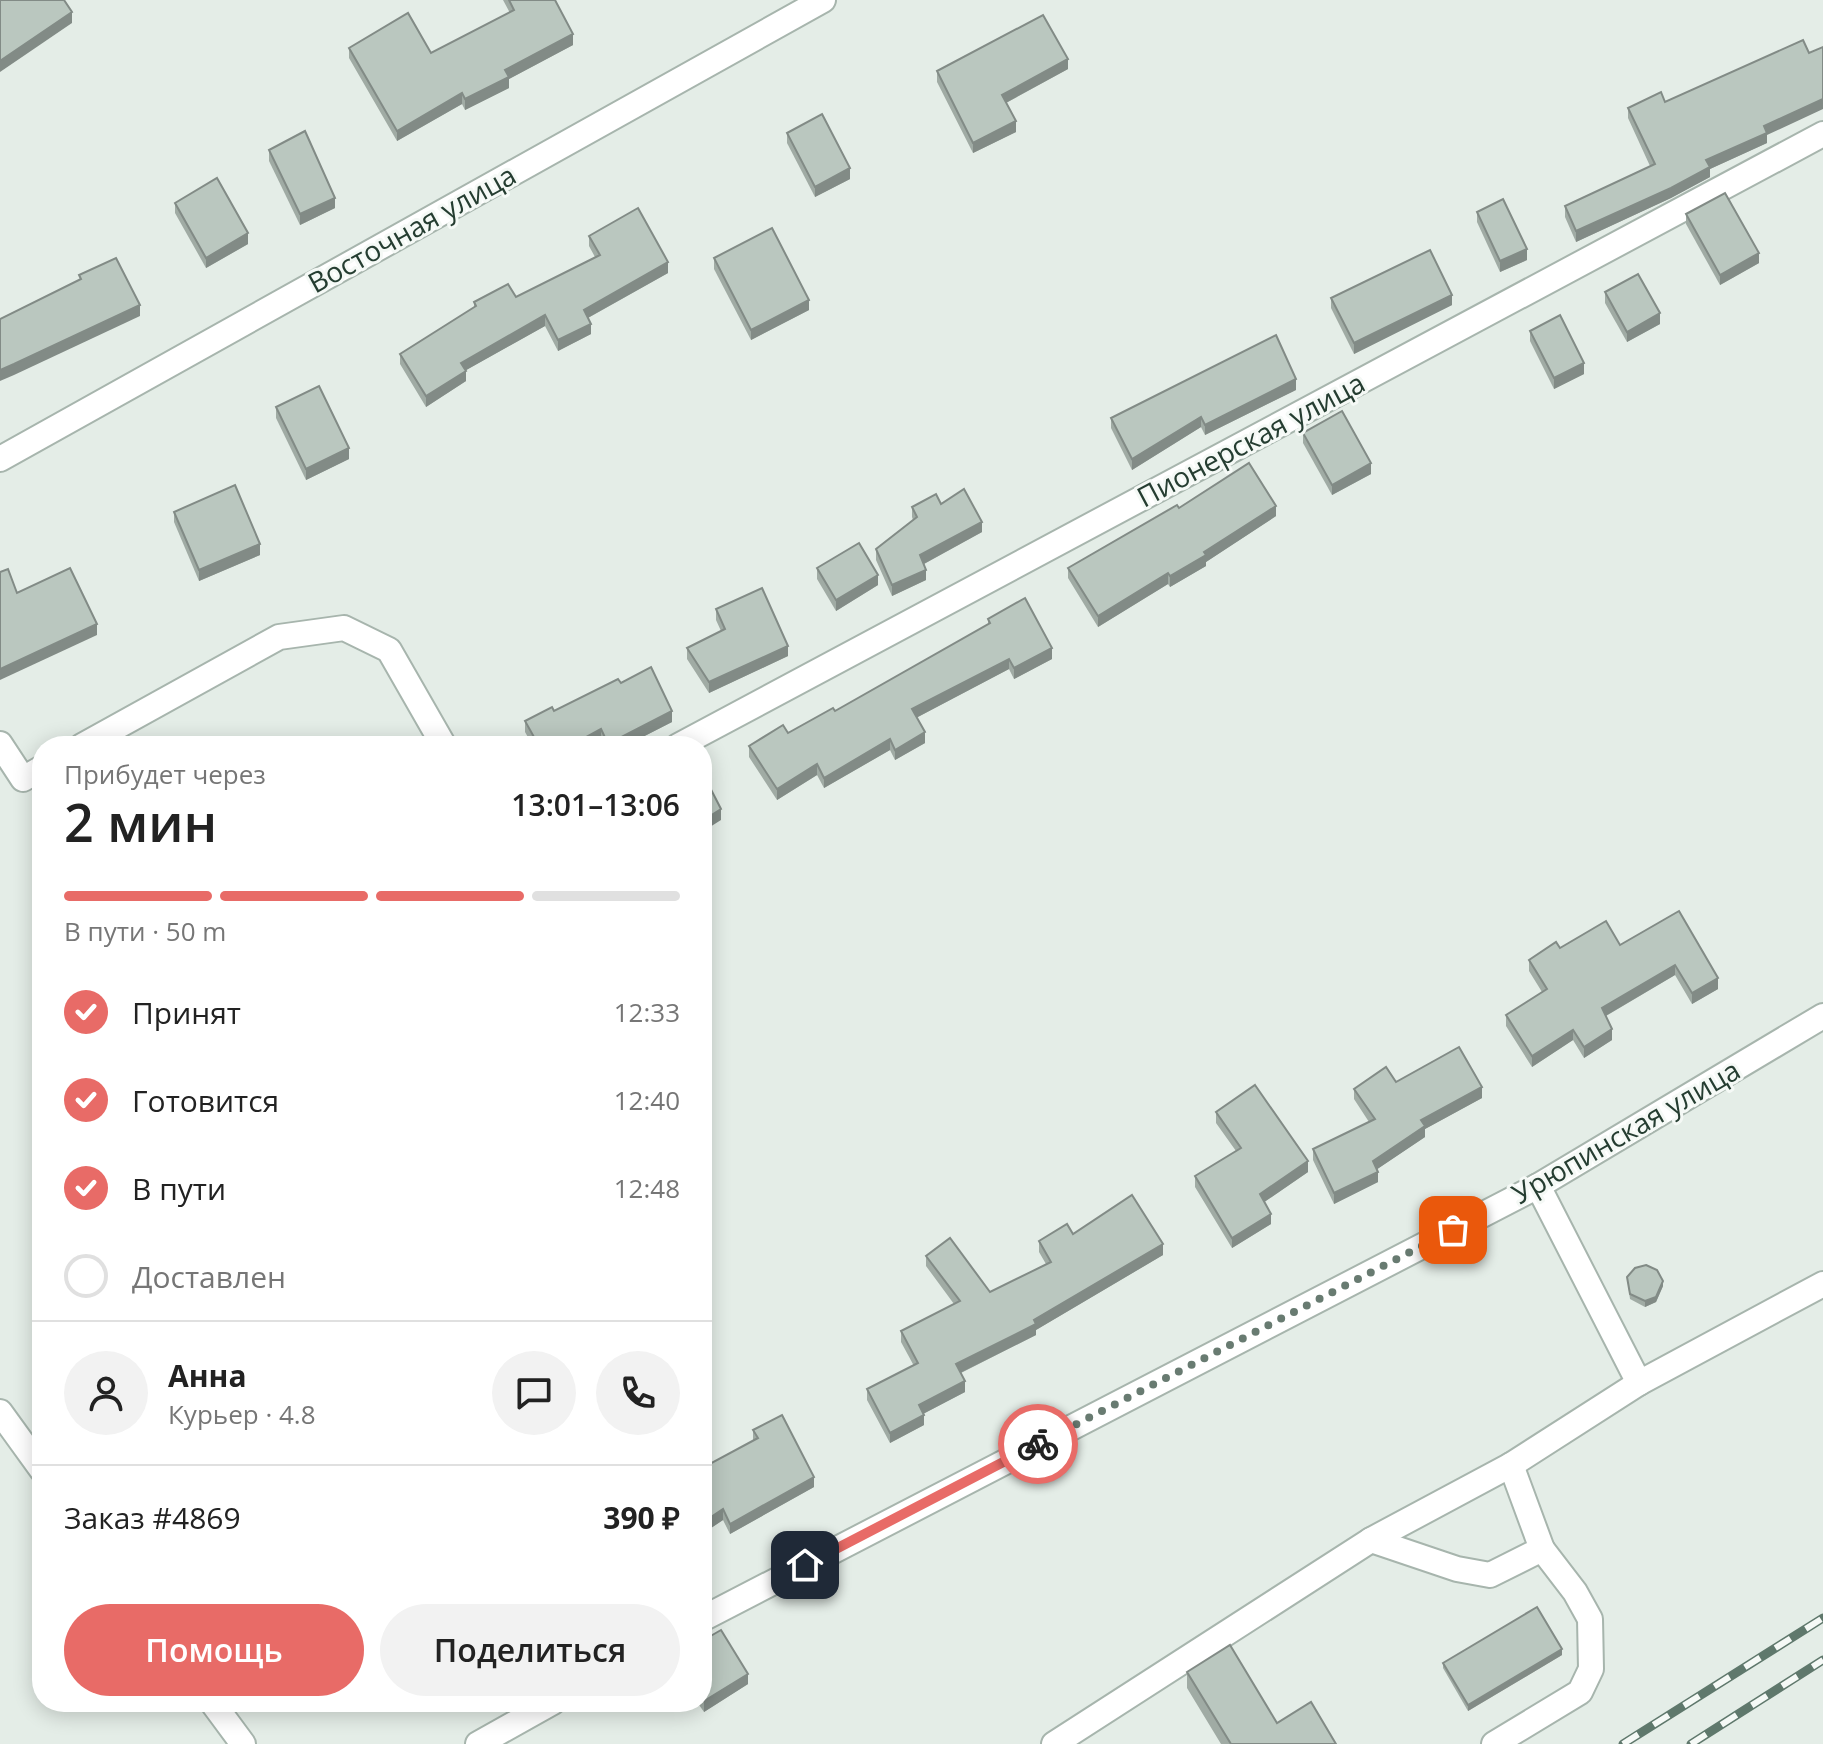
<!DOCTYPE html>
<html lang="ru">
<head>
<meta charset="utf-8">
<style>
	:root { --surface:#fff; --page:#f2f2f2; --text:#222; --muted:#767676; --line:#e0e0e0; --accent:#e86b67 }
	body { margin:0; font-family:"Open Sans",sans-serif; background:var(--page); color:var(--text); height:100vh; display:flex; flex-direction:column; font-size:30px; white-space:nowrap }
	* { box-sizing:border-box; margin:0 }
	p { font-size:26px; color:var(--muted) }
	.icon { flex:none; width:44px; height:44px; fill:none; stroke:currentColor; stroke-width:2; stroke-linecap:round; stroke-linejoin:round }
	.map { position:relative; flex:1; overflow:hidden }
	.side { position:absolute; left:32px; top:736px; width:680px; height:976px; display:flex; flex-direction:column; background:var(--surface); border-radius:32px; box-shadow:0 4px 20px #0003 }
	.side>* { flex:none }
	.pin { position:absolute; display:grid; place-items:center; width:68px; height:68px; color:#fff; margin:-34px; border-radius:16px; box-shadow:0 4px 12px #0006 }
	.courier { position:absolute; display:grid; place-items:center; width:80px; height:80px; margin:-40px; border:6px solid #e86b67; border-radius:50%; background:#fff; color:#222; box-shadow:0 2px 10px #0007 }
	.summary em { font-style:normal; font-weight:600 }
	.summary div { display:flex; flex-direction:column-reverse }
	.summary { display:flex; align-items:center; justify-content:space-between; height:136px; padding:0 32px }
	h1 { font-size:52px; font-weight:600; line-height:60px }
	.bar { display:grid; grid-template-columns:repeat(4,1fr); gap:12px 8px; align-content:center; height:96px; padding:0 32px }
	.bar i { height:10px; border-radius:6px; background:var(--line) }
	.bar .current { background:var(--accent) }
	.bar p { grid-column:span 4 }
	.line { display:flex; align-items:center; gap:20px; padding:0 32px; border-top:2px solid var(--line) }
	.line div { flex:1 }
	.round { display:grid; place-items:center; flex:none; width:84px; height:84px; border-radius:42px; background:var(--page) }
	ol { padding:0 32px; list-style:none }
	li { display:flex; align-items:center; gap:24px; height:88px }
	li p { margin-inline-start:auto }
	li .icon { padding:8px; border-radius:50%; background:var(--accent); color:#fff; stroke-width:4 }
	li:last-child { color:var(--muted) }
	li i { width:44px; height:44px; border:4px solid var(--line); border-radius:50% }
	.action { display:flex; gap:16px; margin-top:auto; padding:16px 32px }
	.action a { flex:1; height:92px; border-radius:48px; background:var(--accent); color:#fff; font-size:32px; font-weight:600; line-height:92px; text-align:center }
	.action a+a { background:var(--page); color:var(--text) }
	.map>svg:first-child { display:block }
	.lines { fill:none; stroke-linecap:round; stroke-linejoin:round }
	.minor-casing { stroke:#a7b5ad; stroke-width:28 }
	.minor { stroke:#fff; stroke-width:24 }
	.rail-casing { stroke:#5f786c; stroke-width:9 }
	.rail { stroke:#f5f9f6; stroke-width:6; stroke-dasharray:18; stroke-linecap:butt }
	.wall { fill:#a0aba4 }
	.shaded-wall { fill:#828b86 }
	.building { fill:#bac7bf; stroke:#828b86; stroke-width:2 }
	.done { stroke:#687b71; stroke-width:8; stroke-dasharray:0 14.4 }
	.route { stroke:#e86b67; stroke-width:10 }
	.labels { text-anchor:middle; stroke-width:6; stroke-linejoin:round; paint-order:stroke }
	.street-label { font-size:28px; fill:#253d31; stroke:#f5f9f6 }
</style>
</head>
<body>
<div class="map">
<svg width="1823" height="1744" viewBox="0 0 1823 1744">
	<rect width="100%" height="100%" fill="#e4ede7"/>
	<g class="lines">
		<defs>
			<g id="minor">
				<path d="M0 459 823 0"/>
				<path d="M0 744 23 779 42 768"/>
				<path d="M82 746 279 637 344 628 389 650 444 746"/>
				<path d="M678 746 1823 134"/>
				<path d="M1538 1186 1639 1383"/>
				<path d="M0 1412 42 1470"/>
				<path d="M1371 1540 1457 1569 1490 1575 1542 1549 1511 1465"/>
				<path d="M702 1619 1538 1186 1823 1016"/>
				<path d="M212 1702 243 1744"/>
				<path d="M478 1744 553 1702"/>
				<path d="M1054 1744 1371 1540 1511 1465 1639 1383 1823 1284"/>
				<path d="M1494 1744 1580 1692 1591 1669 1590 1619 1575 1592 1542 1549"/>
			</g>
		</defs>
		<!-- minor casing -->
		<use href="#minor" class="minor-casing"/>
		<!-- minor -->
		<use href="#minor" class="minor"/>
		<defs>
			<g id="rail">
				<path d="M1623 1744 1823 1618"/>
				<path d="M1691 1744 1823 1660"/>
			</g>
		</defs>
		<!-- rail casing -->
		<use href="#rail" class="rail-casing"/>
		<!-- rail -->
		<use href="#rail" class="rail"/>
	</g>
	<!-- wall -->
	<g class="wall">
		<path d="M503 0H555L573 45 509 79V88L465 110 462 104 397 141 349 58V48L431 53 510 13Z"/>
		<path d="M1068 69 1006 103 1016 132 973 153 937 82V71Z"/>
		<path d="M1665 102 1767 135V143L1710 169V177L1671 198 1576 242 1565 217V206L1650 166 1628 118V108Z"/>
		<path d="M787 133 850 179 815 197 787 143Z"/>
		<path d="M269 150 335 208 300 225 269 161Z"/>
		<path d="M175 203 248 244 206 268 175 213Z"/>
		<path d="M1477 212 1527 260 1500 272 1477 222Z"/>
		<path d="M1686 214 1759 263 1720 285 1686 224Z"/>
		<path d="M589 236 668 273 588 318 591 334 558 351 545 326 466 370V381L426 407 400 364V354L474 307V302L516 297 595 257 589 246Z"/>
		<path d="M714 258 809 310 751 340 714 269Z"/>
		<path d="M1605 292 1660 324 1627 342 1605 303Z"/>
		<path d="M1331 298 1452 305 1354 354 1331 308Z"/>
		<path d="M1530 331 1584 374 1554 389 1530 341Z"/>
		<path d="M1296 390 1205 435 1201 427 1132 470 1111 428V418Z"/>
		<path d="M276 407 349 459 306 480 276 418Z"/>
		<path d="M1303 433 1371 474 1332 495 1303 443Z"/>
		<path d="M941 504 982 532 924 564 926 580 892 596 876 560V549L913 520 912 517V507Z"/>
		<path d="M1179 508 1276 516 1206 562V566L1170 587 1168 584 1098 627 1068 578V568Z"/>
		<path d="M174 512 260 555 199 581 174 522Z"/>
		<path d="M817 568 878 585 836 611 817 579Z"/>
		<path d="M716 609 788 656 709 693 687 659V648L721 631 716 620Z"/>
		<path d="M988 619 1052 659 1014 679 1009 669 916 718 925 743 895 760 890 750 824 788 817 775 777 800 749 757V746L788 733 835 711 988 625Z"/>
		<path d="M621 683 672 722 625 746H604L601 740 590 746H533L525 732V721L554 711Z"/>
		<path d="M1679 911 1718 989 1692 1004 1675 975 1606 1016 1612 1040 1584 1058 1573 1040 1532 1067 1506 1026V1015L1542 992 1529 971V960L1560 948 1620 945Z"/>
		<path d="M1396 1082 1482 1098 1425 1129V1137L1377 1169 1378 1182 1334 1204 1313 1160V1149L1369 1122 1354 1099V1089Z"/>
		<path d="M1216 1112 1308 1172 1264 1202 1271 1224 1232 1248 1195 1187V1176L1236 1151 1216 1123Z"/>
		<path d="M1073 1234 1163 1255 1036 1330V1335L961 1373 965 1392 923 1414 924 1425 890 1443 867 1400V1389L914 1366 901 1342V1331L954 1304 926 1266V1256L990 1292 1046 1264 1039 1252V1241Z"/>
		<path d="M1627 1277 1663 1286 1656 1302 1645 1307 1630 1299Z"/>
		<path d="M753 1430 814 1487 730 1534 723 1520 702 1534 753 1441Z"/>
		<path d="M702 1641 748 1684 704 1712 697 1702H702Z"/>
		<path d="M1562 1655 1468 1711 1443 1668V1663Z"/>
		<path d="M1187 1672 1277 1723 1336 1744H1221L1187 1688Z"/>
	</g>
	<!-- shaded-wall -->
	<g class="shaded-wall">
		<path d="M72 12V23L0 72V61Z"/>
		<path d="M573 34V45L509 79V88L465 110V99L505 70Z"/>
		<path d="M1068 59V69L1002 105V95Z"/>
		<path d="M462 93V104L397 141V131Z"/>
		<path d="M1823 99V109L1767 135V143L1710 169V177L1671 198 1576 242V231L1764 126Z"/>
		<path d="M1016 121V132L973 153V143Z"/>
		<path d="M850 168V179L815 197V187Z"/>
		<path d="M335 198V208L300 225V214Z"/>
		<path d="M248 233V244L206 268V258Z"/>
		<path d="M1527 249V260L1500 272V261Z"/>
		<path d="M1759 253V263L1720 285V275Z"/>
		<path d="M668 262V273L584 320V310Z"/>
		<path d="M1452 295V305L1354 354V343Z"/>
		<path d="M809 300V310L751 340V330Z"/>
		<path d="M140 305V316L14 375 0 381V370Z"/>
		<path d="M1660 313V324L1627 342V332Z"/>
		<path d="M545 315V326L461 373V363Z"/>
		<path d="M591 324V334L558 351V340Z"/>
		<path d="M1584 363V374L1554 389V378Z"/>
		<path d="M466 371V381L426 407V396Z"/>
		<path d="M1296 379V390L1205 435V425Z"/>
		<path d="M1201 417V427L1132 470V459Z"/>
		<path d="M349 448V459L306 480V469Z"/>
		<path d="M1371 463V474L1332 495V485Z"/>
		<path d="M1276 506V516L1206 562V566L1170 587V576L1204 552Z"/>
		<path d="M982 522V532L920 566V555Z"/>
		<path d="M260 544V555L199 581V570Z"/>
		<path d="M926 570V580L892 596V585Z"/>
		<path d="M1168 573V584L1098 627V616Z"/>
		<path d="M878 575V585L836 611V600Z"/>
		<path d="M97 624V635L0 680V669Z"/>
		<path d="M788 646V656L709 693V682Z"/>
		<path d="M1052 648V659L1014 679V668Z"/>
		<path d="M1009 659V669L912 720V709Z"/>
		<path d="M672 711V722L625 746H608V744Z"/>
		<path d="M601 729V740L590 746H570Z"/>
		<path d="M925 732V743L895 760V750Z"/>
		<path d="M890 739V750L824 788V778Z"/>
		<path d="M817 764V775L777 800V789Z"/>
		<path d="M721 809V820L702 832V821Z"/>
		<path d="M1675 965V975L1602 1018V1008Z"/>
		<path d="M1718 978V989L1692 1004V993Z"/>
		<path d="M1612 1029V1040L1584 1058V1047Z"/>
		<path d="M1573 1030V1040L1532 1067V1056Z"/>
		<path d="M1482 1087V1098L1425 1129V1137L1373 1172V1161L1421 1120Z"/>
		<path d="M1308 1161V1172L1260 1205V1194Z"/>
		<path d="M1378 1172V1182L1334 1204V1193Z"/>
		<path d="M1271 1214V1224L1232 1248V1238Z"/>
		<path d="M1163 1244V1255L1036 1330V1335L956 1375V1364Z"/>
		<path d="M1663 1281V1286L1656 1302 1645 1307V1301Z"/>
		<path d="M965 1381V1392L919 1416V1405Z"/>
		<path d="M924 1415V1425L890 1443V1433Z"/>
		<path d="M814 1477V1487L730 1534V1524Z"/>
		<path d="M723 1509V1520L702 1534V1523Z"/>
		<path d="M1562 1649V1655L1468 1711V1705Z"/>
		<path d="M748 1674V1684L704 1712V1701Z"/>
	</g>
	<!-- building -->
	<g class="building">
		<path d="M0 0H64L72 12 0 61Z"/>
		<path d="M509 0H555L573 34 505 70 509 77 465 99 462 93 397 131 349 48 408 13 431 53 514 10Z"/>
		<path d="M1043 15 1068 59 1002 95 1016 121 973 143 937 71Z"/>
		<path d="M1803 40 1809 53 1823 47V99L1764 126 1767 133 1706 160 1710 167 1671 188 1576 231 1565 206 1655 164 1628 108 1661 92 1665 102Z"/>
		<path d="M822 114 850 168 815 187 787 133Z"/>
		<path d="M305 131 335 198 300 214 269 150Z"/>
		<path d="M217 178 248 233 206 258 175 203Z"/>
		<path d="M1725 193 1759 253 1720 275 1686 214Z"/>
		<path d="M1503 199 1527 249 1500 261 1477 212Z"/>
		<path d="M638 208 668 262 584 310 591 324 558 340 545 315 461 363 466 371 426 396 400 354 476 306 474 302 508 284 516 297 600 255 589 236Z"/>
		<path d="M772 228 809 300 751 330 714 258Z"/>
		<path d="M1430 250 1452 295 1354 343 1331 298Z"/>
		<path d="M116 258 140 305 14 364 0 370V319L81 279 79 275Z"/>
		<path d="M1638 274 1660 313 1627 332 1605 292Z"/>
		<path d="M1560 315 1584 363 1554 378 1530 331Z"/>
		<path d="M1276 335 1296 379 1205 425 1201 417 1132 459 1111 418Z"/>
		<path d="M319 386 349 448 306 469 276 407Z"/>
		<path d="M1342 411 1371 463 1332 485 1303 433Z"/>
		<path d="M1249 463 1276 506 1204 552 1206 555 1170 576 1168 573 1098 616 1068 568 1177 505 1179 508Z"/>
		<path d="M235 485 260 544 199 570 174 512Z"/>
		<path d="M964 489 982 522 920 555 926 570 892 585 876 549 917 517 912 507 936 494 941 504Z"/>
		<path d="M859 543 878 575 836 600 817 568Z"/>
		<path d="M70 568 97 624 0 669V572L8 569 17 593Z"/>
		<path d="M762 588 788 646 709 682 687 648 725 629 716 609Z"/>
		<path d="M1025 598 1052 648 1014 668 1009 659 912 709 925 732 895 750 890 739 824 778 817 764 777 789 749 746 783 725 788 733 833 708 835 711 990 623 988 619Z"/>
		<path d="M651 667 672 711 608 744 601 729 570 746H539L525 721 552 707 554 711 618 679 621 683Z"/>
		<path d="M703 774 721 809 702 821V775Z"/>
		<path d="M1679 911 1718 978 1692 993 1675 965 1602 1008 1612 1029 1584 1047 1573 1030 1532 1056 1506 1015 1547 989 1529 960 1556 942 1560 948 1606 921 1620 945Z"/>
		<path d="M1459 1047 1482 1087 1421 1120 1425 1126 1373 1161 1378 1172 1334 1193 1313 1149 1375 1119 1354 1089 1386 1067 1396 1082Z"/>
		<path d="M1255 1085 1308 1161 1260 1194 1271 1214 1232 1238 1195 1176 1241 1148 1216 1112Z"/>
		<path d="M1132 1195 1163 1244 1034 1320 1036 1324 956 1364 965 1381 919 1405 924 1415 890 1433 867 1389 918 1363 901 1331 960 1301 926 1256 950 1238 990 1292 1051 1262 1039 1241 1067 1224 1073 1234Z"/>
		<path d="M1646 1265 1657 1270 1663 1281 1656 1297 1645 1301 1630 1294 1627 1277 1635 1268Z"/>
		<path d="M782 1415 814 1477 730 1524 723 1509 702 1523V1468L758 1438 753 1430Z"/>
		<path d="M1537 1607 1562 1649 1468 1705 1443 1663Z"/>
		<path d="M721 1630 748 1674 704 1701 702 1699V1641Z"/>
		<path d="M1230 1645 1277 1723 1311 1702 1336 1744H1231L1187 1672Z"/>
	</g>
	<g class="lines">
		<!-- done -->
		<path class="done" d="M1038 1444 1453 1230"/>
		<!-- route -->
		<path class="route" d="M805 1565 1038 1444"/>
	</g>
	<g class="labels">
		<!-- street labels -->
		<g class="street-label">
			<text transform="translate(412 229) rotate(-29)" y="10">Восточная улица</text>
			<text transform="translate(1251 440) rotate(-28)" y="10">Пионерская улица</text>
			<text transform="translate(1626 1132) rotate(-30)" y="10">Урюпинская улица</text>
		</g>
	</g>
</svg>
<div class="pin" style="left:1453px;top:1230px;background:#ea580c"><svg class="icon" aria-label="bag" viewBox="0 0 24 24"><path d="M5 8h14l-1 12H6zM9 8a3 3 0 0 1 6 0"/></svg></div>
<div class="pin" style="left:805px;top:1565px;background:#1f2937"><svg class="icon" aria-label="home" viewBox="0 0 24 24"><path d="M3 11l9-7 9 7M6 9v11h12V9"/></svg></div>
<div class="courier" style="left:1038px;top:1444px"><svg class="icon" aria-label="bike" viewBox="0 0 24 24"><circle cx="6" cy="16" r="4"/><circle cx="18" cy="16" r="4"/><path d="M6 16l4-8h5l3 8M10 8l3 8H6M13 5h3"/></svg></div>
<section class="side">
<div class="summary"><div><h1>2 мин</h1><p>Прибудет через</p></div><em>13:01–13:06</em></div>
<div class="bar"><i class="current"></i><i class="current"></i><i class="current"></i><i></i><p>В пути · 50 m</p></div>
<ol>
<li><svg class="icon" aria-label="check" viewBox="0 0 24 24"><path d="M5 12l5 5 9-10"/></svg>Принят<p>12:33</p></li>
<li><svg class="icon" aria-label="check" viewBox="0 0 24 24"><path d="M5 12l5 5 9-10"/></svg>Готовится<p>12:40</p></li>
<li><svg class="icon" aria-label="check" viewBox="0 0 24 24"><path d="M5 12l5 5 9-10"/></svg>В пути<p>12:48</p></li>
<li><i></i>Доставлен</li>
</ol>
<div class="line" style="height:144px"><a class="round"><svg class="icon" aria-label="person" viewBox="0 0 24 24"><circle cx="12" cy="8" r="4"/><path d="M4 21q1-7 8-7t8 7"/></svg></a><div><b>Анна</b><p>Курьер · 4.8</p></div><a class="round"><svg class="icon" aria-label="chat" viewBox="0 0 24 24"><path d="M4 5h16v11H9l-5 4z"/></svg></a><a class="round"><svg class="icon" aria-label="phone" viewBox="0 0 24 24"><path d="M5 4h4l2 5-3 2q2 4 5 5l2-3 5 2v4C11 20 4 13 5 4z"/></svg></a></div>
<div class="line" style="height:104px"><div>Заказ #4869</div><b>390 ₽</b></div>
<div class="action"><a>Помощь</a><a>Поделиться</a></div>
</section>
</div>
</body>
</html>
